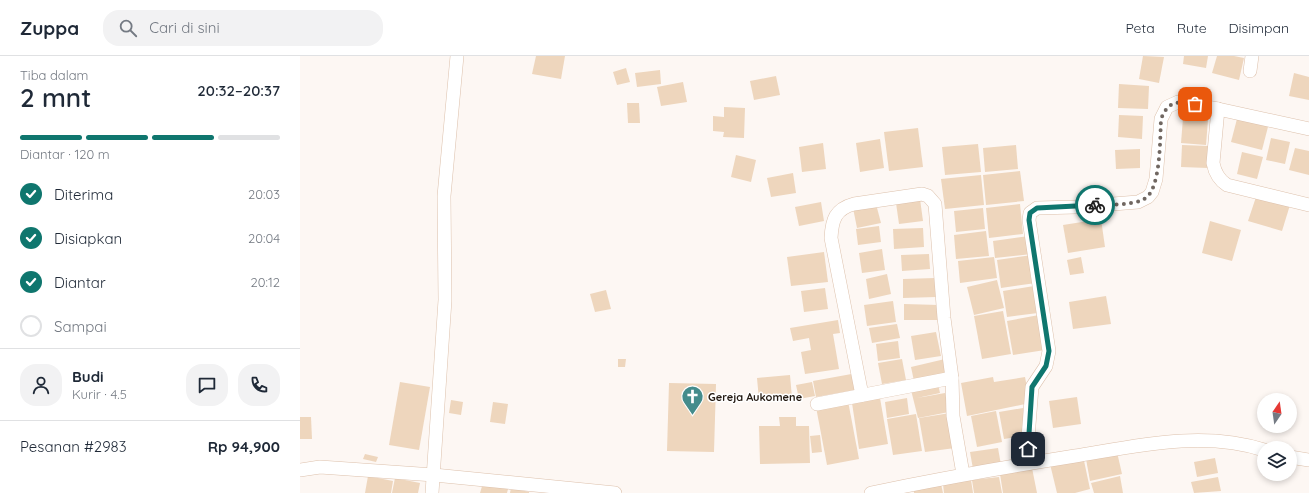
<!DOCTYPE html>
<html lang="id">
<head>
<meta charset="utf-8">
<style>
	:root { --surface:#fff; --page:#f2f2f3; --text:#1f2937; --muted:#747a83; --line:#e0e1e3; --accent:#0f766e }
	body { margin:0; font-family:Quicksand,sans-serif; background:var(--page); color:var(--text); height:100vh; display:flex; flex-direction:column; font-size:15px; white-space:nowrap }
	* { box-sizing:border-box; margin:0 }
	p { font-size:13px; color:var(--muted) }
	.icon { flex:none; width:22px; height:22px; fill:none; stroke:currentColor; stroke-width:2; stroke-linecap:round; stroke-linejoin:round }
	.map { position:relative; flex:1; overflow:hidden }
	.panel { display:flex; flex-direction:column; background:var(--surface); width:300px }
	.panel>* { flex:none }
	.needle { width:26px; rotate:13deg }
	.tools { position:absolute; left:957px; top:337px; display:grid; gap:8px }
	.tools a { display:grid; place-items:center; width:40px; height:40px; border-radius:50%; background:var(--surface); box-shadow:0 2px 6px #0003; font-size:20px }
	.pin { position:absolute; display:grid; place-items:center; width:34px; height:34px; color:#fff; margin:-17px; border-radius:8px; box-shadow:0 2px 6px #0006 }
	.courier { position:absolute; display:grid; place-items:center; width:40px; height:40px; margin:-20px; border:3px solid #0f766e; border-radius:50%; background:#fff; color:#222; box-shadow:0 1px 5px #0007 }
	.overview em { font-style:normal; font-weight:600 }
	.overview div { display:flex; flex-direction:column-reverse }
	.overview { display:flex; align-items:center; justify-content:space-between; height:68px; padding:0 20px }
	h1 { font-size:26px; font-weight:600; line-height:30px }
	.bar { display:grid; grid-template-columns:repeat(4,1fr); gap:6px 4px; align-content:center; height:48px; padding:0 20px }
	.bar i { height:5px; border-radius:3px; background:var(--line) }
	.bar .selected { background:var(--accent) }
	.bar p { grid-column:span 4 }
	.line { display:flex; align-items:center; gap:10px; padding:0 20px; border-top:1px solid var(--line) }
	.line div { flex:1 }
	.round { display:grid; place-items:center; flex:none; width:42px; height:42px; border-radius:16px; background:var(--page) }
	ol { padding:0 20px; list-style:none }
	li { display:flex; align-items:center; gap:12px; height:44px }
	li p { margin-inline-start:auto }
	li .icon { padding:4px; border-radius:50%; background:var(--accent); color:#fff; stroke-width:4 }
	li:last-child { color:var(--muted) }
	li i { width:22px; height:22px; border:2px solid var(--line); border-radius:50% }
	header { display:flex; align-items:center; gap:24px; box-sizing:border-box; height:56px; padding:0 20px; background:var(--surface); border-bottom:1px solid var(--line) }
	header strong { font-size:19px }
	nav { display:flex; gap:22px; margin-inline-start:auto; font-size:14px }
	.search { width:280px; height:36px; background:var(--page); display:flex; align-items:center; gap:10px; box-sizing:border-box; padding:0 14px; border-radius:16px; color:var(--muted); font-size:15px }
	main { display:flex; flex:1; min-height:0 }
	.map>svg:first-child { display:block }
	.building { fill:#eed6bd }
	.lines { fill:none; stroke-linecap:round; stroke-linejoin:round }
	.minor-casing { stroke:#ddc1ac; stroke-width:14 }
	.minor { stroke:#fff; stroke-width:13 }
	.done { stroke:#706761; stroke-width:4; stroke-dasharray:0 7.2 }
	.route { stroke:#0f766e; stroke-width:5 }
	.labels { text-anchor:middle; stroke-width:3; stroke-linejoin:round; paint-order:stroke }
	.poi-label { font-size:11px; font-weight:bold; fill:#241a12; stroke:#fff; text-anchor:start }
</style>
</head>
<body>
<header>
<strong>Zuppa</strong>
<div class="search"><svg class="icon" aria-label="search" viewBox="0 0 24 24"><circle cx="10" cy="10" r="6"/><path d="M15 15l6 6"/></svg>Cari di sini</div>
<nav><a>Peta</a><a>Rute</a><a>Disimpan</a></nav>
</header>
<main>
<section class="panel">
<div class="overview"><div><h1>2 mnt</h1><p>Tiba dalam</p></div><em>20:32–20:37</em></div>
<div class="bar"><i class="selected"></i><i class="selected"></i><i class="selected"></i><i></i><p>Diantar · 120 m</p></div>
<ol>
<li><svg class="icon" aria-label="check" viewBox="0 0 24 24"><path d="M5 12l5 5 9-10"/></svg>Diterima<p>20:03</p></li>
<li><svg class="icon" aria-label="check" viewBox="0 0 24 24"><path d="M5 12l5 5 9-10"/></svg>Disiapkan<p>20:04</p></li>
<li><svg class="icon" aria-label="check" viewBox="0 0 24 24"><path d="M5 12l5 5 9-10"/></svg>Diantar<p>20:12</p></li>
<li><i></i>Sampai</li>
</ol>
<div class="line" style="height:72px"><a class="round"><svg class="icon" aria-label="person" viewBox="0 0 24 24"><circle cx="12" cy="8" r="4"/><path d="M4 21q1-7 8-7t8 7"/></svg></a><div><b>Budi</b><p>Kurir · 4.5</p></div><a class="round"><svg class="icon" aria-label="chat" viewBox="0 0 24 24"><path d="M4 5h16v11H9l-5 4z"/></svg></a><a class="round"><svg class="icon" aria-label="phone" viewBox="0 0 24 24"><path d="M5 4h4l2 5-3 2q2 4 5 5l2-3 5 2v4C11 20 4 13 5 4z"/></svg></a></div>
<div class="line" style="height:52px"><div>Pesanan #2983</div><b>Rp 94,900</b></div>
</section>
<div class="map">
<svg width="1009" height="437" viewBox="0 0 1009 437">
	<rect width="100%" height="100%" fill="#fdf7f3"/>
	<!-- building -->
	<g class="building">
		<path d="M236 0H265L261 23 232 18Z"/>
		<path d="M843 0 864 1 859 27 839 23Z"/>
		<path d="M884 0H908L906 12 883 8Z"/>
		<path d="M917 0H934L944 2 939 24 912 17Z"/>
		<path d="M326 12 330 26 317 29 313 16Z"/>
		<path d="M360 14 361 28 337 31 335 17Z"/>
		<path d="M994 17 1009 21V44L989 40Z"/>
		<path d="M476 20 480 39 454 44 450 25Z"/>
		<path d="M383 26 387 46 361 50 357 31Z"/>
		<path d="M819 28 849 30 848 53 818 52Z"/>
		<path d="M327 47H339L340 67H328Z"/>
		<path d="M424 51 445 52 444 82 423 81 424 76 413 75V60L424 61Z"/>
		<path d="M819 59 843 60 842 83 818 81Z"/>
		<path d="M938 59 969 67 962 94 931 86Z"/>
		<path d="M883 62 908 64 906 89 881 87Z"/>
		<path d="M618 72 623 111 589 115 584 76Z"/>
		<path d="M971 82 990 86 985 108 966 104Z"/>
		<path d="M580 83 584 112 560 116 556 87Z"/>
		<path d="M523 87 526 113 502 116 499 91Z"/>
		<path d="M678 88 681 116 645 119 642 91Z"/>
		<path d="M716 89 718 113 685 116 683 92Z"/>
		<path d="M882 89 909 90 908 112 881 111Z"/>
		<path d="M995 92 1009 95V119L989 114Z"/>
		<path d="M840 93V112L816 113 815 94Z"/>
		<path d="M942 96 963 101 957 123 937 118Z"/>
		<path d="M436 99 456 104 451 126 431 121Z"/>
		<path d="M720 115 724 145 686 149 683 119Z"/>
		<path d="M493 117 496 137 471 141 467 122Z"/>
		<path d="M681 119 684 149 645 153 641 123Z"/>
		<path d="M957 138 990 149 982 175 948 165Z"/>
		<path d="M620 143 623 165 599 168 596 147Z"/>
		<path d="M521 146 524 165 499 170 495 151Z"/>
		<path d="M576 148 581 167 557 172 553 152Z"/>
		<path d="M720 148 723 178 689 182 686 152Z"/>
		<path d="M683 152 685 173 656 176 654 155Z"/>
		<path d="M801 163 805 191 768 197 763 169Z"/>
		<path d="M910 165 941 174 932 205 902 197Z"/>
		<path d="M579 170 581 186 558 189 556 173Z"/>
		<path d="M623 172 624 191 594 193 593 173Z"/>
		<path d="M686 175 689 200 656 203 654 179Z"/>
		<path d="M729 180 732 198 695 202 693 185Z"/>
		<path d="M582 193 585 214 562 217 559 197Z"/>
		<path d="M524 196 528 226 491 230 487 201Z"/>
		<path d="M629 198 630 213 602 215 601 199Z"/>
		<path d="M732 199 736 227 701 232 697 204Z"/>
		<path d="M694 201 697 222 660 227 658 205Z"/>
		<path d="M781 201 784 217 770 219 767 204Z"/>
		<path d="M587 218 591 238 569 243 566 223Z"/>
		<path d="M635 222 636 241 603 242V223Z"/>
		<path d="M697 224 704 252 674 259 667 231Z"/>
		<path d="M734 230 738 257 707 261 703 235Z"/>
		<path d="M525 232 528 253 504 256 501 235Z"/>
		<path d="M306 234 311 253 295 256 290 238Z"/>
		<path d="M806 240 811 268 773 273 769 246Z"/>
		<path d="M593 245 596 266 567 270 564 249Z"/>
		<path d="M604 248 639 249V264H604Z"/>
		<path d="M703 255 711 298 682 303 674 260Z"/>
		<path d="M739 259 745 294 713 299 707 265Z"/>
		<path d="M538 264 540 277 533 278 539 313 505 318 501 296 511 294 509 282 493 285 490 272Z"/>
		<path d="M597 268 600 282 572 287 569 272Z"/>
		<path d="M636 276 641 300 615 304 611 280Z"/>
		<path d="M598 285 600 302 578 305 576 288Z"/>
		<path d="M318 303H326L325 311H318Z"/>
		<path d="M602 303 606 324 582 328 578 307Z"/>
		<path d="M645 303 649 318 614 325 611 311Z"/>
		<path d="M557 317 560 333 516 341 513 325Z"/>
		<path d="M490 319 492 342 459 344 457 322Z"/>
		<path d="M693 321 694 326 725 321 730 347 667 360 661 327Z"/>
		<path d="M100 326 130 331 119 394 89 389Z"/>
		<path d="M512 326 515 340 499 343 496 329Z"/>
		<path d="M369 327 416 328 414 396 367 395Z"/>
		<path d="M638 328 640 337 617 342 645 337 649 356 618 362 611 334Z"/>
		<path d="M777 341 781 368 753 372 749 345Z"/>
		<path d="M580 342 588 388 559 393 552 347Z"/>
		<path d="M607 342 609 358 587 362 585 346Z"/>
		<path d="M151 344 163 346 161 359 149 357Z"/>
		<path d="M548 345 559 403 527 409 516 351Z"/>
		<path d="M193 346 208 348 205 368 190 366Z"/>
		<path d="M723 352 728 379 704 383 699 356Z"/>
		<path d="M696 355 702 386 677 391 671 360Z"/>
		<path d="M650 357 655 392 625 396 619 362Z"/>
		<path d="M616 358 622 395 593 399 587 363Z"/>
		<path d="M0 361H11L12 383H0Z"/>
		<path d="M479 361H496V370H509L510 407 460 408 459 370H480Z"/>
		<path d="M520 379 522 396 512 397 510 380Z"/>
		<path d="M698 392 701 409 673 413 670 396Z"/>
		<path d="M817 396 822 418 790 425 786 403Z"/>
		<path d="M65 398 78 401 76 406 63 403Z"/>
		<path d="M783 400 790 433 775 437H757L750 408Z"/>
		<path d="M915 402 918 417 897 421 894 406Z"/>
		<path d="M732 412 737 437H703L700 418Z"/>
		<path d="M68 420 93 425 91 437H65Z"/>
		<path d="M820 420 823 437H794L791 427Z"/>
		<path d="M699 421 702 437H674L672 424Z"/>
		<path d="M918 421 921 435 894 437 891 426Z"/>
		<path d="M95 422 120 427 118 437H92Z"/>
		<path d="M671 424 673 437H644L643 428Z"/>
		<path d="M183 427 208 433 207 437H180Z"/>
		<path d="M641 428 643 437H614V433Z"/>
		<path d="M211 432 229 436V437H210Z"/>
	</g>
	<g class="lines">
		<defs>
			<g id="minor">
				<path d="M950 15 952 0"/>
				<path d="M918 53 913 107C915 117 919 124 927 129L1009 149"/>
				<path d="M562 339 531 182C532 164 535 153 554 148L622 138 628 140 635 148 644 262 652 322"/>
				<path d="M517 348 652 322 653 360 663 418"/>
				<path d="M990 401 1009 404"/>
				<path d="M726 407 732 331 746 310 749 295 729 164 730 157 737 152 775 151 838 146 848 141 852 136 856 123 861 63 867 51 878 46 918 53 1009 73"/>
				<path d="M0 414 20 411 134 419 315 437"/>
				<path d="M132 437 145 244 144 140 157 0"/>
				<path d="M571 437C639 423 706 411 775 400 836 390 903 374 964 394"/>
			</g>
		</defs>
		<!-- minor casing -->
		<use href="#minor" class="minor-casing"/>
		<!-- minor -->
		<use href="#minor" class="minor"/>
	</g>
	<g class="lines">
		<!-- done -->
		<path class="done" d="M795 149C810 148 831 150 844 143 861 135 860 81 861 63 868 45 877 45 895 48"/>
		<!-- route -->
		<path class="route" d="M728 393 732 331 746 310 749 295 729 164 730 157 737 152 795 149"/>
	</g>
	<!-- icons -->
	<defs>
		<symbol id="church-pin" viewBox="-11 -11 22 30"><path d="M0 17L-7.5 6A9.5 9.5 0 1 1 7.5 6Z" fill="#448c8c" stroke="#fff"/><path d="M-1.2-6h2.4v3.5h3.3v2.4h-3.3V6h-2.4V-.1h-3.3v-2.4h3.3Z" fill="#fff"/></symbol>
	</defs>
	<g fill-rule="evenodd">
		<use href="#church-pin" x="380" y="328" width="25" height="34"/>
	</g>
	<g class="labels">
		<!-- poi labels -->
		<g class="poi-label">
			<text x="408" y="345">Gereja Aukomene</text>
		</g>
	</g>
</svg>
<div class="tools">
<a><svg class="needle" viewBox="-14 -14 28 28"><path d="M0-13l5 13h-10z" fill="#e53935"/><path d="M0 13l5-13h-10z" fill="#747a83"/></svg></a>
<a><svg class="icon" aria-label="layers" viewBox="0 0 24 24"><path d="M12 4l9 5-9 5-9-5zM3 14l9 5 9-5"/></svg></a>
</div>
<div class="pin" style="left:895px;top:48px;background:#ea580c"><svg class="icon" aria-label="bag" viewBox="0 0 24 24"><path d="M5 8h14l-1 12H6zM9 8a3 3 0 0 1 6 0"/></svg></div>
<div class="pin" style="left:728px;top:393px;background:#1f2937"><svg class="icon" aria-label="home" viewBox="0 0 24 24"><path d="M3 11l9-7 9 7M6 9v11h12V9"/></svg></div>
<div class="courier" style="left:795px;top:149px"><svg class="icon" aria-label="bike" viewBox="0 0 24 24"><circle cx="6" cy="16" r="4"/><circle cx="18" cy="16" r="4"/><path d="M6 16l4-8h5l3 8M10 8l3 8H6M13 5h3"/></svg></div>
</div>
</main>
</body>
</html>
